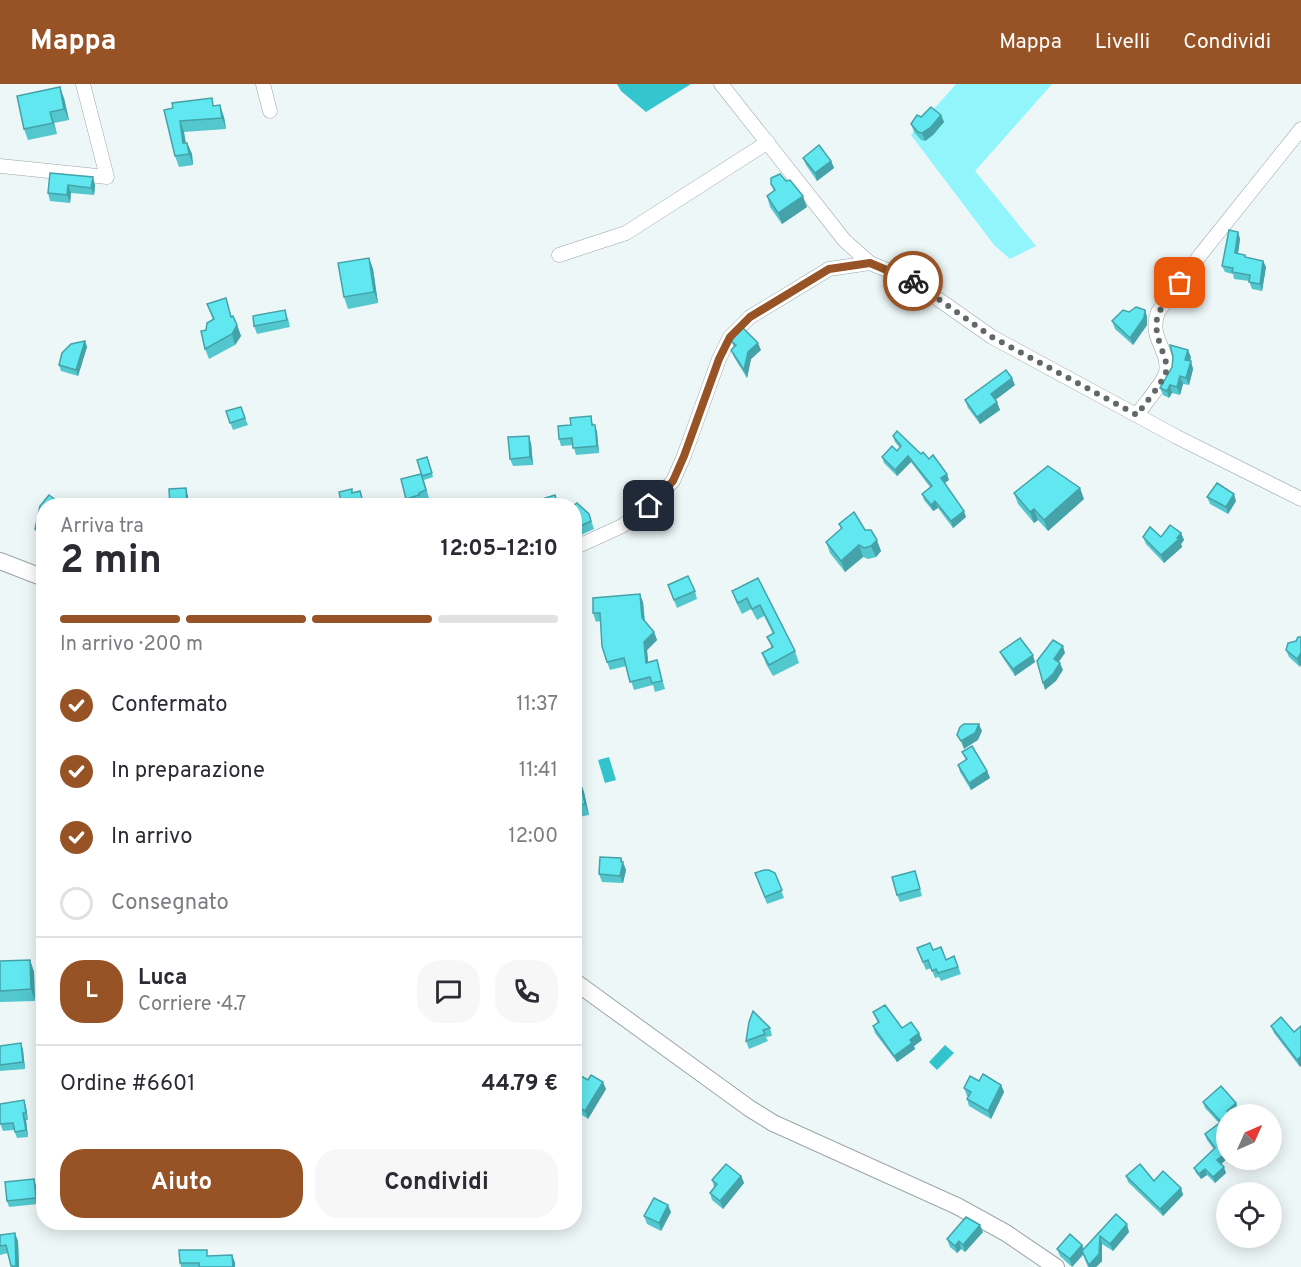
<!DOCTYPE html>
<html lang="it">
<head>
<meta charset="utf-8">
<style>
	:root { --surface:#fff; --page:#f7f7f7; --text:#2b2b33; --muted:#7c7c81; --line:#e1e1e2; --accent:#975325 }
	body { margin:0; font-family:Overpass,sans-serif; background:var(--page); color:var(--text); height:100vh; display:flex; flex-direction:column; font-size:22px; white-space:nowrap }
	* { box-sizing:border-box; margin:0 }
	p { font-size:20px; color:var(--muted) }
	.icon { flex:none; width:33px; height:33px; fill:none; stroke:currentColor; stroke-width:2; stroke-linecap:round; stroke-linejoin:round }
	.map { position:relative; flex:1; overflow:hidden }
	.drawer { position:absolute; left:36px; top:414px; width:546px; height:732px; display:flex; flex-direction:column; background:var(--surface); border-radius:24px; box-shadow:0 3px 15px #0003 }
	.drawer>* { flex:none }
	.needle { width:39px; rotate:45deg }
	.controls { position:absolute; left:1216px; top:1020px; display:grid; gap:12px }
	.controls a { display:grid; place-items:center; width:66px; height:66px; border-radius:50%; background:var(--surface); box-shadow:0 3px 15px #0003; font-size:30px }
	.pin { position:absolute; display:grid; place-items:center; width:51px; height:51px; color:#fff; margin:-26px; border-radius:12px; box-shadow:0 3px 9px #0006 }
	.courier { position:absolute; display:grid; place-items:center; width:60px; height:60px; margin:-30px; border:4px solid #975325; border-radius:50%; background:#fff; color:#222; box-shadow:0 2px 8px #0007 }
	.summary em { font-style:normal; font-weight:700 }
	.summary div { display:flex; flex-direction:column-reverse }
	.summary { display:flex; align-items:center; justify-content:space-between; height:102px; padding:0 24px }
	h1 { font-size:39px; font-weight:700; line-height:45px }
	.bar { display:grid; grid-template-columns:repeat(4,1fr); gap:9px 6px; align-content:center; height:72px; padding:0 24px }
	.bar i { height:8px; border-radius:4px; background:var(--line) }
	.bar .active { background:var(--accent) }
	.bar p { grid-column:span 4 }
	.line { display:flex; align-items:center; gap:15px; padding:0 24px; border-top:2px solid var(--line) }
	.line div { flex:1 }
	.round { display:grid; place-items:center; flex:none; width:63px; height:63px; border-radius:24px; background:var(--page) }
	ol { padding:0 24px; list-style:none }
	li { display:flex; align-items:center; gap:18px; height:66px }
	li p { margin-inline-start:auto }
	li .icon { padding:6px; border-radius:50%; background:var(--accent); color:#fff; stroke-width:4 }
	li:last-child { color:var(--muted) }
	li i { width:33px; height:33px; border:3px solid var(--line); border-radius:50% }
	.action { display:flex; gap:12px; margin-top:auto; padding:12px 24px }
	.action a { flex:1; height:69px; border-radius:24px; background:var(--accent); color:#fff; font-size:24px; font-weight:700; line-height:69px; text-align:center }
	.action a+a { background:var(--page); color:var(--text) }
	header { display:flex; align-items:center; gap:36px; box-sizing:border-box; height:84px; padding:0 30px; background:var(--accent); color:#fff }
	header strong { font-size:28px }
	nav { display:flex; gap:33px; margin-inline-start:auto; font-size:21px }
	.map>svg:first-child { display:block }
	.green { fill:#92f5fc }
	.forest { fill:#35c5ce }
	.water { fill:#32c3cc }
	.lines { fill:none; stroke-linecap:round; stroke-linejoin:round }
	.minor-casing { stroke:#9da6a7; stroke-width:15 }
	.major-casing { stroke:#9da6a7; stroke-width:18 }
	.minor { stroke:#fff; stroke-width:14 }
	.major { stroke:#fff; stroke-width:16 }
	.wall { fill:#53c7ce }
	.shaded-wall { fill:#44a2a8 }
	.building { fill:#61e7f0; stroke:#44a2a8; stroke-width:1.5 }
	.done { stroke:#626768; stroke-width:6; stroke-dasharray:0 10.8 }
	.route { stroke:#975325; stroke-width:8 }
</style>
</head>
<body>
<header>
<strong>Mappa</strong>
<nav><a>Mappa</a><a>Livelli</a><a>Condividi</a></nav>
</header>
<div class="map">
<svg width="1301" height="1183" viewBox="0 0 1301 1183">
	<rect width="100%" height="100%" fill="#eef7f8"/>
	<!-- green -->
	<path class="green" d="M956 0H1052L975 87 1036 162 1010 175 994 161 911 51Z"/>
	<!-- forest -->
	<path class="forest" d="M617 0H691L646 28 621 7Z"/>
	<!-- water -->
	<g class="water">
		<path d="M609 673 616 696 605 699 598 676Z"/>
		<path d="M945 961 954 969 937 986 929 978Z"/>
	</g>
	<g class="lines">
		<defs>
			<g id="minor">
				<path d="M263 0 270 27"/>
				<path d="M721 0 845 157 870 179 911 196 992 253 1177 353 1301 415"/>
				<path d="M0 82 107 93 83 0"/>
				<path d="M559 171 626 149 768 58"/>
				<path d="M1137 331C1143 322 1165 296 1166 288 1170 266 1148 254 1158 228L1201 170 1301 45"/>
				<path d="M574 464 622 442 649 422 673 397 684 372 719 275 730 253 750 233 829 185 870 179"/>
			</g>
			<g id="major">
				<path d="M0 477 44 494"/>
				<path d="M574 897 749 1024 773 1039 957 1122 1006 1149 1056 1183"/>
			</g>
		</defs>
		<!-- minor casing -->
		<use href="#minor" class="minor-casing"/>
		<!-- major casing -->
		<use href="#major" class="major-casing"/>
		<!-- minor -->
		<use href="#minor" class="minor"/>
		<!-- major -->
		<use href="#major" class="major"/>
	</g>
	<!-- wall -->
	<g class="wall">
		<path d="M64 14 69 36 54 39 57 50 28 56 24 45Z"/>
		<path d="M215 22 224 33 226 45 184 48 186 59H187L192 70 193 81 179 83 175 72 164 26Z"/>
		<path d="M941 31 944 38 933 51 925 57 921 56 914 48 911 40 921 33Z"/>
		<path d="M803 74 831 77 834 84 817 97 806 81Z"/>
		<path d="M50 89 95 101 94 111 71 109 70 119 50 117 48 109Z"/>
		<path d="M771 100 807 123 782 140 770 123 767 112 774 107Z"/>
		<path d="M1238 148 1240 155 1238 170 1245 171 1246 173 1263 177 1266 183 1262 207 1252 205 1249 197 1234 195 1233 190 1225 188 1222 182Z"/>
		<path d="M369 174 373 185 378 219 348 225 344 213Z"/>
		<path d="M207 220 232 232 237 241 241 252 235 261 209 275 205 265 213 236Z"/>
		<path d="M1145 226 1147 233V241L1133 261 1115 245 1112 237 1129 228Z"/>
		<path d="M288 234 290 243 257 250 254 242Z"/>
		<path d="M85 257 87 263 78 292 61 287 59 281Z"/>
		<path d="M731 257 761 266 751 275 747 294 734 273 731 266 734 263Z"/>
		<path d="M1191 273 1190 277 1193 285 1189 301 1183 300 1180 311 1172 309 1169 314 1163 311 1160 304Z"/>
		<path d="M1015 301 995 316 1000 326 980 340 968 324 965 316Z"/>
		<path d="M241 323 248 341 233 346 226 327Z"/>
		<path d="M593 339 597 348 599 369 576 371 573 361 561 362 559 355Z"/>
		<path d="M893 352 929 375 949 396 945 399 966 433 953 444 938 424 933 427 924 416 922 410 930 403 911 378 897 392 884 379 882 373 897 367 900 364 895 358Z"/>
		<path d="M531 359 533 381 513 382 510 375Z"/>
		<path d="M427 373 433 393 424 396 429 414 421 416 422 418 409 422 406 415 421 390Z"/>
		<path d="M1014 409 1084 415 1048 447 1038 436 1034 439 1018 420Z"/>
		<path d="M1207 413 1236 417 1228 430 1210 420Z"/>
		<path d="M44 422V457L38 453 35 445Z"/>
		<path d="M574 422 589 430 594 445 574 454Z"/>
		<path d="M839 440 865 446 881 467 876 473 868 475 863 473 845 488 830 469 826 458 841 445Z"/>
		<path d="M1181 449 1184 456 1181 460 1182 463 1164 479 1146 460 1143 453H1161Z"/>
		<path d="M758 494 795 567 799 579 773 592 766 580 762 569 772 564 767 553 773 550 764 532 757 536 751 525 742 530 736 518 732 507Z"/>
		<path d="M668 501 695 507 697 515 677 524Z"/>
		<path d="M643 518 645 537 654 548 657 556 647 566 648 578 657 576 665 605 655 608 653 601 634 606 626 582 610 586 607 578 600 537 596 538 593 529Z"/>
		<path d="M1296 557 1300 583 1289 573 1286 566Z"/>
		<path d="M1000 568 1035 578 1015 592 1003 574Z"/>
		<path d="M962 668 987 687 990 694 971 706 960 688 958 681 966 676Z"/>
		<path d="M580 697 584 708 589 731 574 734V698Z"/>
		<path d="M623 778 626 786 623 799 602 798 599 790Z"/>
		<path d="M915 787 922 812 900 818 897 811Z"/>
		<path d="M755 789H775L784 814 767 820Z"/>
		<path d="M917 864 933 866 946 876 954 872 961 890 941 897 939 893 935 894 931 884 926 886Z"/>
		<path d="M30 876 34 888 35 917 0 918V877Z"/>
		<path d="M753 927 770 944 772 952 766 953 768 957 749 965 746 957Z"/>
		<path d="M873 928 902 944 922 956 914 962 915 965 897 978 875 949 873 942 878 939Z"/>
		<path d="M1271 942 1294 948 1300 983 1274 949Z"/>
		<path d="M0 962 23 966 25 985 0 987Z"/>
		<path d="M574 994 576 996H588L606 1005 588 1035 579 1029 577 1023 574 1022Z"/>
		<path d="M979 997 1001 1001 1004 1008 991 1035 969 1022 967 1015 968 1012H967L964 1004Z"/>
		<path d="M1203 1018 1236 1019 1238 1025 1227 1030V1075L1220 1080 1226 1089 1215 1099 1207 1091 1201 1095 1196 1089 1194 1084 1214 1065 1207 1056 1205 1050 1219 1039 1205 1024Z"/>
		<path d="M26 1023 28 1036H26L28 1053 17 1054 14 1046 3 1047 0 1039Z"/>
		<path d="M741 1092 744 1099 723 1125 712 1116 710 1109 714 1103 712 1096Z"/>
		<path d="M1126 1092 1154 1097 1181 1104 1183 1111 1163 1132 1128 1098Z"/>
		<path d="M36 1102 38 1120 9 1123 7 1117Z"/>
		<path d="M671 1128 661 1147 647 1140 644 1132Z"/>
		<path d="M1116 1130 1129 1148 1113 1167 1102 1160V1177L1096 1183H1088L1083 1171 1072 1183 1060 1172 1057 1165 1082 1161 1084 1165Z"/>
		<path d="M314 1138H330L329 1146 316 1143Z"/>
		<path d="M983 1148 965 1168 961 1165 957 1169 950 1163 947 1155Z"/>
		<path d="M0 1151 18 1157 19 1183H12L8 1169 0 1171Z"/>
		<path d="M232 1171 235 1179V1183H181L180 1179 209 1172Z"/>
	</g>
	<!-- shaded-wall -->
	<g class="shaded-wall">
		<path d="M60 3 64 14 69 36 64 25Z"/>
		<path d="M220 21 224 33 226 45 222 34Z"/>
		<path d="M50 28 54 39 57 50 53 39Z"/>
		<path d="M941 31 944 38 933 51 925 57 922 49Z"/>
		<path d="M180 37 184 48 187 70 183 59Z"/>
		<path d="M187 59 192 70 193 81 189 70Z"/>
		<path d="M831 77 834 84 817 97 815 89Z"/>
		<path d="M93 93 95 101 94 111 91 104Z"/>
		<path d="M68 101 71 109 70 119 67 111Z"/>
		<path d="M803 112 807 123 782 140 778 129Z"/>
		<path d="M1238 148 1240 155 1237 176 1235 169Z"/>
		<path d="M369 174 373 185 378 219 374 208Z"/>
		<path d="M1263 177 1266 183 1262 207 1260 200Z"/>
		<path d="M1145 226 1147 233V241L1133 261 1130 254Z"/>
		<path d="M237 241 241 252 235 261 232 250Z"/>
		<path d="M85 257 87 263 78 292 76 286Z"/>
		<path d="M758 259 761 266 751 275 747 294 744 286 748 268Z"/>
		<path d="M1188 266 1191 273 1188 283 1185 276Z"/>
		<path d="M1191 277 1193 285 1189 301 1186 294Z"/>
		<path d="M1180 292 1183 300 1180 311 1177 303Z"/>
		<path d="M1012 294 1015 301 994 317 991 310Z"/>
		<path d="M1170 301 1172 309 1169 314 1167 307Z"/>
		<path d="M997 318 1000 326 980 340 977 333Z"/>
		<path d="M595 341 597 348 599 369 597 362Z"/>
		<path d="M529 352 531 359 533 381 530 373Z"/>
		<path d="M908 372 911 378 897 392 895 386Z"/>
		<path d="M947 390 949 396 943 400 941 394Z"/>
		<path d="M186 404 188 412 189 422 187 421Z"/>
		<path d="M1080 404 1084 415 1048 447 1044 436Z"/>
		<path d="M1234 410 1236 417 1228 430 1226 423Z"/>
		<path d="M935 417 938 424 933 427 931 421Z"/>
		<path d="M1034 425 1038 436 1034 439 1030 428Z"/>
		<path d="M964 427 966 433 953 444 951 437Z"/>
		<path d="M1181 449 1184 456 1181 460 1182 463 1164 479 1161 471Z"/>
		<path d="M877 456 881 467 876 473 871 462Z"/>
		<path d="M859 461 863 473 845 488 841 477Z"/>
		<path d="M640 510 643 518 645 543 642 534Z"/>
		<path d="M654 548 657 556 647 566 649 587 646 579 644 558Z"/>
		<path d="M1063 562 1065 569 1056 582 1054 575Z"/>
		<path d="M1301 569V581L1300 583 1297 575Z"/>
		<path d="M1033 571 1035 578 1015 592 1013 585Z"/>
		<path d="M1060 579 1063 586 1056 597 1045 606 1043 599Z"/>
		<path d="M979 640 982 647 978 656 964 665 961 657Z"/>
		<path d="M987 687 990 694 971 706 969 699Z"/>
		<path d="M580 697 584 708 589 731 585 720Z"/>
		<path d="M621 774 626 786 623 799 620 792Z"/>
		<path d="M30 876 34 888 35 917 31 905Z"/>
		<path d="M919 949 922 956 914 962 915 965 897 978 894 972 910 956Z"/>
		<path d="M21 959 23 966 25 985 23 978Z"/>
		<path d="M1301 972V982L1300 983 1297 976Z"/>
		<path d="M603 998 606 1005 588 1035 585 1027Z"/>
		<path d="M1001 1001 1004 1008 991 1035 988 1027Z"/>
		<path d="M24 1016 26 1023 28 1036 26 1029Z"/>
		<path d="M1236 1019 1238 1025 1231 1030H1229L1227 1027Z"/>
		<path d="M23 1029 26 1036 28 1053 26 1046Z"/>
		<path d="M1227 1068V1075L1219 1082 1217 1076Z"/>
		<path d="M1224 1083 1226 1089 1215 1099 1213 1093Z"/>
		<path d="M1205 1085 1207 1091 1201 1095 1199 1090Z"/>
		<path d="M741 1092 744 1099 723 1125 720 1117Z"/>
		<path d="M34 1095 36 1102 38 1120 36 1114Z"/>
		<path d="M1181 1104 1183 1111 1163 1132 1160 1125Z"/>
		<path d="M668 1121 671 1128 661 1147 659 1139Z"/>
		<path d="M326 1138H330L329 1146Z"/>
		<path d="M1127 1140 1129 1148 1113 1167 1110 1160Z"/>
		<path d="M980 1141 983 1148 965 1168 963 1161Z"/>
		<path d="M15 1149 18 1157 19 1183H16V1182Z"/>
		<path d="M1100 1152 1102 1160V1177L1096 1183H1089V1181Z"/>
		<path d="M959 1157 961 1165 957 1169 955 1162Z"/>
		<path d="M1082 1161 1085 1168 1072 1183 1070 1175Z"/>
		<path d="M232 1171 235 1179V1183H233Z"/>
	</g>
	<!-- building -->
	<g class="building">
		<path d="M60 3 64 25 50 28 53 39 24 45 17 12Z"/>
		<path d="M212 14 213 22 220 21 222 34 180 37 183 59H187L189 70 175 72 164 26 173 24 172 19Z"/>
		<path d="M931 23 941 31 931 43 922 49 918 48 911 40 917 31 921 33Z"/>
		<path d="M819 61 831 77 815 89 803 74Z"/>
		<path d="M50 89 93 93 91 104 68 101 67 111 48 109Z"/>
		<path d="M780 90 786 97 790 96 803 112 778 129 767 112 775 106 771 100V94Z"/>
		<path d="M1229 146 1238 148 1235 169 1245 171V173L1263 177 1260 200 1249 198 1250 191 1232 188 1233 184 1222 182Z"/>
		<path d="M369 174 374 208 344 213 338 179Z"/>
		<path d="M226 214 231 233 233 232 237 241 232 250 205 265 201 247 206 246 207 239 214 235 207 220Z"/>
		<path d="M1136 223 1145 226 1144 234 1130 254 1112 237 1123 226 1129 228Z"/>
		<path d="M285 226 287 236 254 242 253 232Z"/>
		<path d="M742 243 758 259 748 268 744 286 731 266 736 261 731 257Z"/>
		<path d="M85 257 76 286 59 281 62 269 71 260Z"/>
		<path d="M1170 261 1188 266 1185 276 1191 277 1186 294 1180 292 1177 303 1170 301 1167 307 1160 304 1172 283 1173 273Z"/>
		<path d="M1006 286 1012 294 991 310 997 318 977 333 965 316Z"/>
		<path d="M241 323 245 334 230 339 226 327Z"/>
		<path d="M591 332 592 341H595L597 362 573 364 572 354 559 355 558 342 571 341 570 334Z"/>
		<path d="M897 347 921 370 923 368 929 375 933 371 947 390 941 394 964 427 951 437 935 417 931 421 922 410 932 402 908 372 895 386 882 373 892 362 897 367 901 362 893 352Z"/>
		<path d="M529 352 530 373 510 375 508 353Z"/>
		<path d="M427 373 432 389 422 392 417 376Z"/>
		<path d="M1048 382 1080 404 1044 436 1034 425 1030 428 1014 409Z"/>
		<path d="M421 390 426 406 419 409V411L406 415 401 395Z"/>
		<path d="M1217 399 1234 410 1226 423 1207 413Z"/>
		<path d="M186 404 187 421 170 422 169 405Z"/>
		<path d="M352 405V409L360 407 364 422H342L339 408Z"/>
		<path d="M49 411 64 422H44V449L42 451 35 445 40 422Z"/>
		<path d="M555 411 558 422H540L539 416Z"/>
		<path d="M577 419 589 430 591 437 574 445V422H573Z"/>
		<path d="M854 428 865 446H871L877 456 871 462 864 464 859 461 841 477 826 458 842 444 839 440Z"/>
		<path d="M1170 441 1181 449 1177 454 1179 455 1161 471 1143 453 1150 443 1161 453Z"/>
		<path d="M688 492 695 507 674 516 668 501Z"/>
		<path d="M758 494 795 567 769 581 762 569 773 563 767 553 774 549 760 521 752 525 747 514 738 519 732 507Z"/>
		<path d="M640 510 642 534 654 548 644 558 646 579 657 576 662 597 652 599 650 593 630 598 624 574 607 578 602 562 600 529H593V514Z"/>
		<path d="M1298 553H1301V569L1297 575 1286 566 1288 559 1296 557Z"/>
		<path d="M1020 554 1033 571 1013 585 1000 568Z"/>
		<path d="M1053 556 1063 562 1054 575 1060 579 1053 590 1043 599 1037 577Z"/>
		<path d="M964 640H979L975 649 961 657 957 651 960 643Z"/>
		<path d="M972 662 987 687 969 699 958 681 967 675 962 668Z"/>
		<path d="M580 697 585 720 574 722V698Z"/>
		<path d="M600 773 621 774V778H623L620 792 599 790Z"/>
		<path d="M764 786H769L775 789 782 806 765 813 755 789Z"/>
		<path d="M915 787 920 805 897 811 892 793Z"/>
		<path d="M930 859 933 866 941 863 946 876 954 872 958 883 938 889 936 885 932 887 928 876 923 878 917 864Z"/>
		<path d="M30 876 31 905 0 907V877Z"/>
		<path d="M885 921 902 944 911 938 919 949 910 956 912 959 894 972 873 942 879 938 873 928Z"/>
		<path d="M753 927 770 944 763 946 765 950 746 957 749 938Z"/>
		<path d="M1281 933 1294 948 1301 942V972L1297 976 1271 942Z"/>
		<path d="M21 959 23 978 0 981V962Z"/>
		<path d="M983 990 1001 1001 988 1027 967 1015 971 1008 964 1004 970 992 979 997Z"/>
		<path d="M579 991 588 996 591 991 603 998 585 1027 576 1022 578 1018 574 1016V994L576 996Z"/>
		<path d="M1221 1002 1236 1019 1227 1027 1230 1030H1227V1068L1217 1076 1224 1083 1213 1093 1205 1085 1199 1090 1194 1084 1215 1064 1205 1050 1221 1038 1203 1018Z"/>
		<path d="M24 1016 26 1029H23L26 1046 15 1048 13 1039 0 1040V1020Z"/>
		<path d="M726 1080 741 1092 720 1117 710 1109 717 1100 712 1096Z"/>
		<path d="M1140 1080 1154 1097 1163 1087 1181 1104 1160 1125 1126 1092Z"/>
		<path d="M34 1095 36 1114 7 1117 5 1098Z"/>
		<path d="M654 1114 668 1121 659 1139 644 1132Z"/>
		<path d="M1116 1130 1127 1140 1110 1160 1100 1152 1099 1170 1089 1181 1082 1167Z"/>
		<path d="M966 1133 980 1141 963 1161 959 1157 955 1162 947 1155Z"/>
		<path d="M15 1149 16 1182H11L6 1161 0 1162V1151Z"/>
		<path d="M1070 1150 1082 1161 1070 1175 1057 1165Z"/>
		<path d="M179 1166H207V1172L232 1171 233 1183H199V1179H180Z"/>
	</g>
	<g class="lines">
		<!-- done -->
		<path class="done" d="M913 197 992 253 1137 331C1143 322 1164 297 1166 288 1168 281 1164 272 1162 266 1149 231 1160 226 1180 199"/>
		<!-- route -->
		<path class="route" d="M649 422 673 397 684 372 719 275 730 253 750 233 829 185 870 179 913 197"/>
	</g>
</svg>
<div class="controls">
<a><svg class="needle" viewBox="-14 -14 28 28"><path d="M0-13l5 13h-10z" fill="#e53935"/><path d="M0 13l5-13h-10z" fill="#7c7c81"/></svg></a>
<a><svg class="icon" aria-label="locate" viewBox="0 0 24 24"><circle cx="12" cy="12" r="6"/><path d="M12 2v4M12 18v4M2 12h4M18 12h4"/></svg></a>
</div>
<div class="pin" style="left:1180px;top:199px;background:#ea580c"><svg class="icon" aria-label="bag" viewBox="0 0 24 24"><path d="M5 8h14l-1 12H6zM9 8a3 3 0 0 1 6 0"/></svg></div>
<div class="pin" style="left:649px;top:422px;background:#1f2937"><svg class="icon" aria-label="home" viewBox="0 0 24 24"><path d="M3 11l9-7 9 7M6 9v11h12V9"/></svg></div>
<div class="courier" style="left:913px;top:197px"><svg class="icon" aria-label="bike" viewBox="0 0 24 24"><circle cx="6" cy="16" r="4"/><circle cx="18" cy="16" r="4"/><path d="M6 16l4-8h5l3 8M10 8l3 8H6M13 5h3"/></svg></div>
<section class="drawer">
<div class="summary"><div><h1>2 min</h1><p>Arriva tra</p></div><em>12:05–12:10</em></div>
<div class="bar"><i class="active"></i><i class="active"></i><i class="active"></i><i></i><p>In arrivo · 200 m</p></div>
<ol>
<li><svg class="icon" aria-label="check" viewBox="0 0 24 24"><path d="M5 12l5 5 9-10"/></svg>Confermato<p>11:37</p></li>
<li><svg class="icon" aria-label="check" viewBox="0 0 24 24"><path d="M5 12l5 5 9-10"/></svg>In preparazione<p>11:41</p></li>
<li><svg class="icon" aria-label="check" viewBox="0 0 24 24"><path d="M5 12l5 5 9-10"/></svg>In arrivo<p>12:00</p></li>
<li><i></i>Consegnato</li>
</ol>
<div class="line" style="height:108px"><b class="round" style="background:var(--accent);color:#fff">L</b><div><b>Luca</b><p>Corriere · 4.7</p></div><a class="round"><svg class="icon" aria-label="chat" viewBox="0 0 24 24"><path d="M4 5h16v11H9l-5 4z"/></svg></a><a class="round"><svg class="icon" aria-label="phone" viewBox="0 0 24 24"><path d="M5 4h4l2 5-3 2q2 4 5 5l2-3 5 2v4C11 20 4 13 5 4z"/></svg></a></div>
<div class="line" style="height:78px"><div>Ordine #6601</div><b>44.79 €</b></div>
<div class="action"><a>Aiuto</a><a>Condividi</a></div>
</section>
</div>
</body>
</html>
